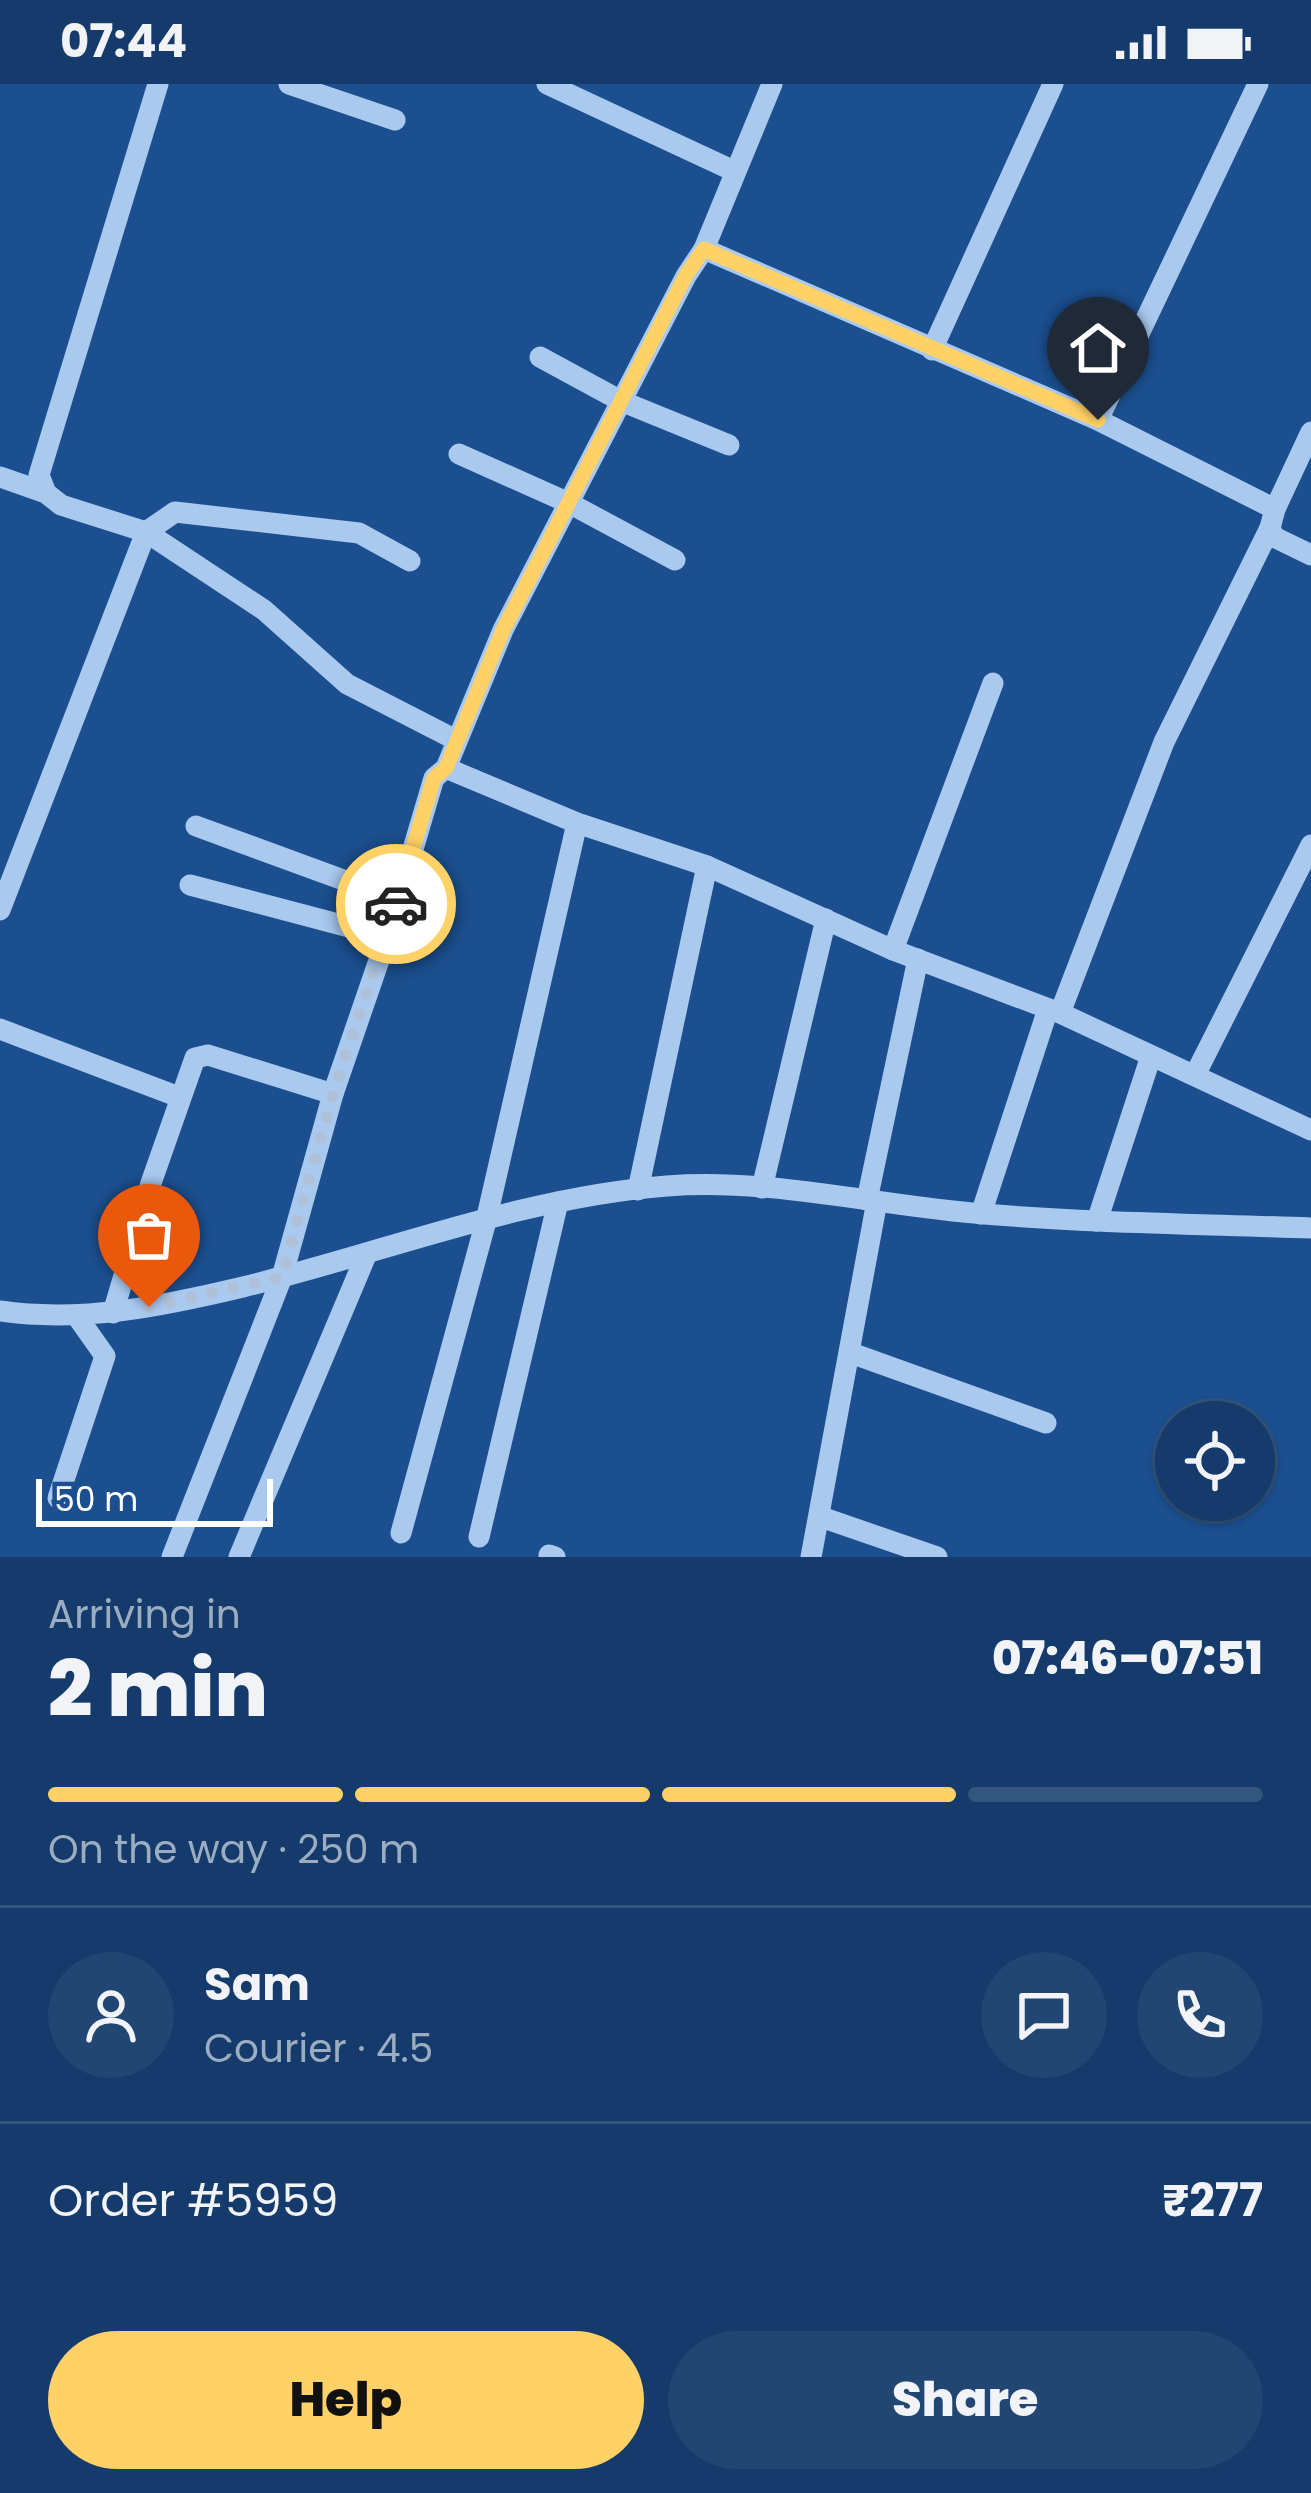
<!DOCTYPE html>
<html lang="en">
<head>
<meta charset="utf-8">
<style>
	:root { --surface:#143b6b; --page:#214673; --text:#f1f3f6; --muted:#9dadc1; --line:#33557e; --accent:#ffd166 }
	body { margin:0; font-family:Poppins,sans-serif; background:var(--page); color:var(--text); height:100vh; display:flex; flex-direction:column; font-size:45px; white-space:nowrap }
	* { box-sizing:border-box; margin:0 }
	p { font-size:39px; color:var(--muted) }
	.icon { flex:none; width:66px; height:66px; fill:none; stroke:currentColor; stroke-width:2; stroke-linecap:round; stroke-linejoin:round }
	.map { position:relative; height:1473px; overflow:hidden }
	.details { display:flex; flex-direction:column; background:var(--surface); flex:1 }
	.details>* { flex:none }
	.tools { position:absolute; left:1155px; top:1317px; display:grid; gap:24px }
	.tools a { display:grid; place-items:center; width:120px; height:120px; border-radius:50%; background:var(--surface); box-shadow:0 3px 9px #0004,0 0 0 3px var(--line); font-size:60px }
	.scale { position:absolute; left:36px; bottom:30px; width:237px; box-sizing:border-box; padding-left:12px; border:6px solid #fff; border-top:0; font-size:33px; line-height:42px; white-space:nowrap; color:#fff; -webkit-text-stroke:9px #1b4f8f; paint-order:stroke }
	.pin { position:absolute; display:grid; place-items:center; width:102px; height:102px; color:#fff; margin:-123px -51px; border-radius:50% 50% 50% 0; rotate:-45deg; box-shadow:0 0 12px #0007 }
	.pin .icon { rotate:45deg }
	.courier { position:absolute; display:grid; place-items:center; width:120px; height:120px; margin:-60px; border:9px solid #ffd166; border-radius:50%; background:#fff; color:#222; box-shadow:0 3px 15px #0007 }
	.head em { font-style:normal; font-weight:800 }
	.head div { display:flex; flex-direction:column-reverse }
	.head { display:flex; align-items:center; justify-content:space-between; height:204px; padding:0 48px }
	h1 { font-size:78px; font-weight:800; line-height:90px }
	.bar { display:grid; grid-template-columns:repeat(4,1fr); gap:18px 12px; align-content:center; height:144px; padding:0 48px }
	.bar i { height:15px; border-radius:9px; background:var(--line) }
	.bar .current { background:var(--accent) }
	.bar p { grid-column:span 4 }
	.line { display:flex; align-items:center; gap:30px; padding:0 48px; border-top:3px solid var(--line) }
	.line div { flex:1 }
	.round { display:grid; place-items:center; flex:none; width:126px; height:126px; border-radius:63px; background:var(--page) }
	.action { display:flex; gap:24px; margin-top:auto; padding:24px 48px }
	.action a { flex:1; height:138px; border-radius:72px; background:var(--accent); color:#111; font-size:48px; font-weight:800; line-height:138px; text-align:center }
	.action a+a { background:var(--page); color:var(--text) }
	.status { display:flex; justify-content:space-between; align-items:center; height:84px; padding:0 60px; background:var(--surface); direction:ltr }
	.status svg { height:33px; fill:currentColor }
	.map>svg:first-child { display:block }
	.lines { fill:none; stroke-linecap:round; stroke-linejoin:round }
	.minor { stroke:#a9c9ee; stroke-width:21 }
	.done { stroke:#afc1d8; stroke-width:12; stroke-dasharray:0 21.6 }
	.route { stroke:#ffd166; stroke-width:15 }
</style>
</head>
<body>
<div class="status"><b>07:44</b><svg viewBox="0 0 49 12"><path d="M0 12V9h3v3zM5 12V6h3v6zM10 12V3h3v9zM15 12V0h3v12zM26 1h20v11H26zM47 4h2v5h-2z"/></svg></div>
<div class="map">
<svg width="1311" height="1473" viewBox="0 0 1311 1473">
	<rect width="100%" height="100%" fill="#1b4f8f"/>
	<g class="lines">
		<!-- minor -->
		<g class="minor">
			<path d="M289 0 395 36"/>
			<path d="M547 0 734 87"/>
			<path d="M704 165 1098 336 1275 425 1270 444 1274 453 1311 471"/>
			<path d="M932 266 1053 0"/>
			<path d="M540 273 621 317 729 361"/>
			<path d="M1098 336 1258 0"/>
			<path d="M459 370 569 419 675 476"/>
			<path d="M0 393 46 409 61 421 146 448 264 526 347 600 456 656"/>
			<path d="M46 409 39 391 158 0"/>
			<path d="M1275 425 1311 348"/>
			<path d="M446 684 577 739 707 782 893 866 1060 929 1311 1046"/>
			<path d="M196 742 398 816"/>
			<path d="M190 801 387 853"/>
			<path d="M0 826 146 448 175 428 359 449 410 477"/>
			<path d="M893 866 993 599"/>
			<path d="M1060 929 1164 658 1270 444"/>
			<path d="M0 945 179 1013"/>
			<path d="M1196 989 1311 761"/>
			<path d="M762 1104 826 835"/>
			<path d="M638 1106 707 782"/>
			<path d="M867 1116 918 875"/>
			<path d="M981 1130 1048 925"/>
			<path d="M1097 1137 1151 972"/>
			<path d="M0 1227C82 1239 163 1222 243 1203 383 1169 522 1113 667 1102 773 1094 879 1122 984 1130 1092 1139 1202 1140 1311 1144"/>
			<path d="M113 1229 151 1099 195 974 208 971 333 1010"/>
			<path d="M851 1269 1046 1339"/>
			<path d="M58 1414 105 1272 76 1231"/>
			<path d="M821 1433 937 1473"/>
			<path d="M401 1449 486 1137 577 739"/>
			<path d="M479 1453 558 1118"/>
			<path d="M549 1471 555 1473"/>
			<path d="M172 1473 282 1193 333 1010 387 853 434 694 446 684 503 546 686 192 704 165 772 0"/>
			<path d="M239 1473 367 1169"/>
			<path d="M811 1473 877 1117"/>
		</g>
	</g>
	<g class="lines">
		<!-- done -->
		<path class="done" d="M149 1223 282 1193 333 1010 396 820"/>
		<!-- route -->
		<path class="route" d="M396 820 434 694 446 684 503 546 686 191 704 165 1098 336"/>
	</g>
</svg>
<div class="tools">
<a><svg class="icon" aria-label="locate" viewBox="0 0 24 24"><circle cx="12" cy="12" r="6"/><path d="M12 2v4M12 18v4M2 12h4M18 12h4"/></svg></a>
</div>
<div class="scale">50 m</div>
<div class="pin" style="left:149px;top:1223px;background:#ea580c"><svg class="icon" aria-label="bag" viewBox="0 0 24 24"><path d="M5 8h14l-1 12H6zM9 8a3 3 0 0 1 6 0"/></svg></div>
<div class="pin" style="left:1098px;top:336px;background:#1f2937"><svg class="icon" aria-label="home" viewBox="0 0 24 24"><path d="M3 11l9-7 9 7M6 9v11h12V9"/></svg></div>
<div class="courier" style="left:396px;top:820px"><svg class="icon" aria-label="car" viewBox="0 0 24 24"><path d="M5 17H2v-5l4-1 3-4h7l3 4 3 1v5h-3M9 17h6M6 11h13"/><circle cx="7" cy="17" r="2"/><circle cx="17" cy="17" r="2"/></svg></div>
</div>
<section class="details">
<div class="head"><div><h1>2 min</h1><p>Arriving in</p></div><em>07:46–07:51</em></div>
<div class="bar"><i class="current"></i><i class="current"></i><i class="current"></i><i></i><p>On the way · 250 m</p></div>
<div class="line" style="height:216px"><a class="round"><svg class="icon" aria-label="person" viewBox="0 0 24 24"><circle cx="12" cy="8" r="4"/><path d="M4 21q1-7 8-7t8 7"/></svg></a><div><b>Sam</b><p>Courier · 4.5</p></div><a class="round"><svg class="icon" aria-label="chat" viewBox="0 0 24 24"><path d="M4 5h16v11H9l-5 4z"/></svg></a><a class="round"><svg class="icon" aria-label="phone" viewBox="0 0 24 24"><path d="M5 4h4l2 5-3 2q2 4 5 5l2-3 5 2v4C11 20 4 13 5 4z"/></svg></a></div>
<div class="line" style="height:156px"><div>Order #5959</div><b>₹277</b></div>
<div class="action"><a>Help</a><a>Share</a></div>
</section>
</body>
</html>
